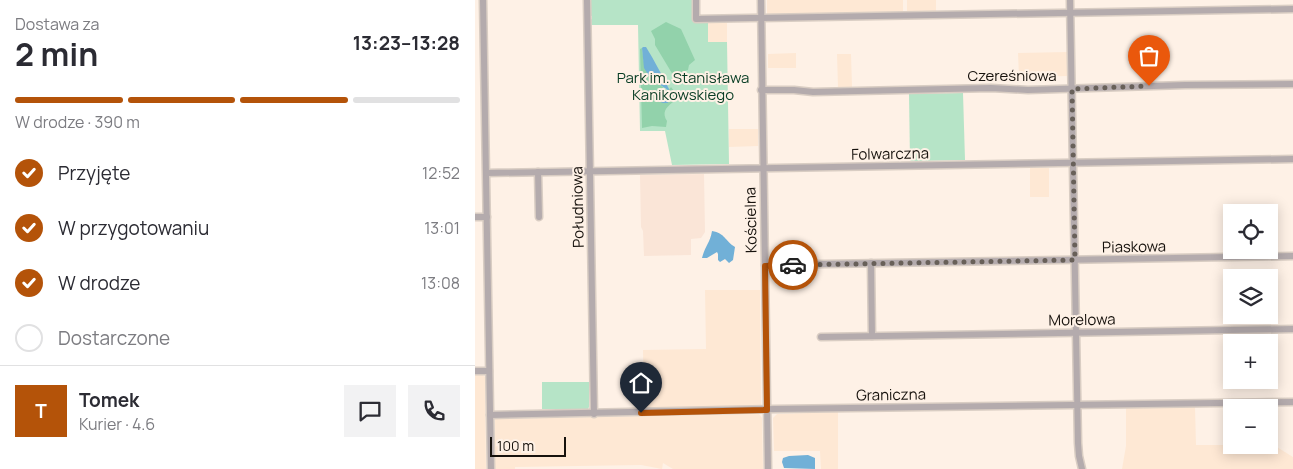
<!DOCTYPE html>
<html lang="pl">
<head>
<meta charset="utf-8">
<style>
	:root { --surface:#fff; --page:#f2f2f3; --text:#2b2b33; --muted:#7c7c81; --line:#e1e1e2; --accent:#b45309 }
	body { margin:0; font-family:Manrope,sans-serif; background:var(--page); color:var(--text); height:100vh; display:flex; flex-direction:column; font-size:19px; white-space:nowrap }
	* { box-sizing:border-box; margin:0 }
	p { font-size:16px; color:var(--muted) }
	.icon { flex:none; width:28px; height:28px; fill:none; stroke:currentColor; stroke-width:2; stroke-linecap:round; stroke-linejoin:round }
	.map { position:relative; flex:1; overflow:hidden }
	.side { display:flex; flex-direction:column; background:var(--surface); width:475px }
	.side>* { flex:none }
	.tools { position:absolute; left:748px; top:204px; display:grid; gap:10px }
	.tools a { display:grid; place-items:center; width:55px; height:55px; border-radius:0px; background:var(--surface); box-shadow:0 2px 12px #0003; font-size:25px }
	.scale { position:absolute; left:15px; bottom:12px; width:76px; box-sizing:border-box; padding-left:5px; border:2px solid #17120d; border-top:0; font-size:14px; line-height:18px; white-space:nowrap; color:#17120d; -webkit-text-stroke:4px #fef1e6; paint-order:stroke }
	.pin { position:absolute; display:grid; place-items:center; width:42px; height:42px; color:#fff; margin:-51px -21px; border-radius:50% 50% 50% 0; rotate:-45deg; box-shadow:0 0 5px #0007 }
	.pin .icon { rotate:45deg }
	.courier { position:absolute; display:grid; place-items:center; width:50px; height:50px; margin:-25px; border:4px solid #b45309; border-radius:50%; background:#fff; color:#222; box-shadow:0 1px 6px #0007 }
	.summary em { font-style:normal; font-weight:700 }
	.summary div { display:flex; flex-direction:column-reverse }
	.summary { display:flex; align-items:center; justify-content:space-between; height:85px; padding:0 15px }
	h1 { font-size:32px; font-weight:700; line-height:38px }
	.bar { display:grid; grid-template-columns:repeat(4,1fr); gap:8px 5px; align-content:center; height:60px; padding:0 15px }
	.bar i { height:6px; border-radius:4px; background:var(--line) }
	.bar .selected { background:var(--accent) }
	.bar p { grid-column:span 4 }
	.line { display:flex; align-items:center; gap:12px; padding:0 15px; border-top:1px solid var(--line) }
	.line div { flex:1 }
	.round { display:grid; place-items:center; flex:none; width:52px; height:52px; border-radius:0px; background:var(--page) }
	ol { padding:0 15px; list-style:none }
	li { display:flex; align-items:center; gap:15px; height:55px }
	li p { margin-inline-start:auto }
	li .icon { padding:5px; border-radius:50%; background:var(--accent); color:#fff; stroke-width:4 }
	li:last-child { color:var(--muted) }
	li i { width:28px; height:28px; border:2px solid var(--line); border-radius:50% }
	main { display:flex; flex:1; min-height:0 }
	.map>svg:first-child { display:block }
	.built { fill:#fee8d4 }
	.education { fill:#fae5d7 }
	.green { fill:#b6e4c7 }
	.forest { fill:#92d2ab }
	.water { fill:#71b0d7 }
	.lines { fill:none; stroke-linecap:round; stroke-linejoin:round }
	.street-casing { stroke:#d9cdc3; stroke-width:9 }
	.street { stroke:#b4abad; stroke-width:6 }
	.done { stroke:#686059; stroke-width:5; stroke-dasharray:0 9 }
	.route { stroke:#b45309; stroke-width:6 }
	.labels { text-anchor:middle; stroke-width:4; stroke-linejoin:round; paint-order:stroke }
	.street-label { font-size:15px; fill:#17120d; stroke:#fef1e6 }
	.park-label { font-size:15px; fill:#083d24; stroke:#fef1e6 }
</style>
</head>
<body>
<main>
<section class="side">
<div class="summary"><div><h1>2 min</h1><p>Dostawa za</p></div><em>13:23–13:28</em></div>
<div class="bar"><i class="selected"></i><i class="selected"></i><i class="selected"></i><i></i><p>W drodze · 390 m</p></div>
<ol>
<li><svg class="icon" aria-label="check" viewBox="0 0 24 24"><path d="M5 12l5 5 9-10"/></svg>Przyjęte<p>12:52</p></li>
<li><svg class="icon" aria-label="check" viewBox="0 0 24 24"><path d="M5 12l5 5 9-10"/></svg>W przygotowaniu<p>13:01</p></li>
<li><svg class="icon" aria-label="check" viewBox="0 0 24 24"><path d="M5 12l5 5 9-10"/></svg>W drodze<p>13:08</p></li>
<li><i></i>Dostarczone</li>
</ol>
<div class="line" style="height:90px"><b class="round" style="background:var(--accent);color:#fff">T</b><div><b>Tomek</b><p>Kurier · 4.6</p></div><a class="round"><svg class="icon" aria-label="chat" viewBox="0 0 24 24"><path d="M4 5h16v11H9l-5 4z"/></svg></a><a class="round"><svg class="icon" aria-label="phone" viewBox="0 0 24 24"><path d="M5 4h4l2 5-3 2q2 4 5 5l2-3 5 2v4C11 20 4 13 5 4z"/></svg></a></div>
</section>
<div class="map">
<svg width="818" height="469" viewBox="0 0 818 469">
	<rect width="100%" height="100%" fill="#fef1e6"/>
	<!-- built -->
	<g class="built">
		<path d="M292 0H428V12L292 14Z"/>
		<path d="M432 0H461V11L432 12Z"/>
		<rect x="233" y="23" width="19" height="19"/>
		<path d="M593 52V76L544 77 543 53Z"/>
		<path d="M321 53V68H293V54Z"/>
		<path d="M362 54H376L377 87H363Z"/>
		<path d="M254 129H283V146L254 147Z"/>
		<rect x="555" y="168" width="19" height="29"/>
		<path d="M230 290H285L286 406 169 408 168 350 231 349Z"/>
		<path d="M0 375H8L10 377 11 469H0Z"/>
		<path d="M720 407 721 445H794V444H797L818 457V469H647L651 446V408Z"/>
		<path d="M363 412V469H346L345 451H299L298 418 302 414Z"/>
		<path d="M284 414 287 418 288 469H198L188 463 187 469 166 465 40 467V469H20V419Z"/>
	</g>
	<!-- education -->
	<path class="education" d="M229 174 230 232 226 238 216 239V255L169 256 168 231 166 227 165 175Z"/>
	<!-- green -->
	<g class="green">
		<path d="M114 0H218L219 23H233V42H252L254 164 197 165 190 131H165L163 25H115V20L117 19V16H115Z"/>
		<path d="M488 93 490 160 435 161 434 94Z"/>
		<path d="M67 382H114V407L113 409H67Z"/>
	</g>
	<!-- forest -->
	<g class="forest">
		<path d="M191 22 206 29 220 60 214 65 213 70 198 75 180 45V39L176 31Z"/>
		<path d="M167 48C170 75 172 75 193 91L196 87 199 91 198 102C190 108 187 113 192 121L191 127 177 126 167 128 165 49Z"/>
	</g>
	<!-- water -->
	<g class="water">
		<path d="M168 47H171C179 60 187 75 194 89L192 98 193 103H188L180 100V97L184 95 191 96 193 90 176 79 169 68 167 48Z"/>
		<path d="M237 231C250 233 250 241 260 247L258 260 254 263 250 259 245 262 243 260V254L242 252 232 258H227C230 246 235 243 237 231Z"/>
		<path d="M333 455 340 458V469L309 468 307 462 308 458 314 456Z"/>
	</g>
	<g class="lines">
		<defs>
			<g id="street">
				<path d="M8 0 16 469"/>
				<path d="M112 0 119 414"/>
				<path d="M221 0V19L818 9"/>
				<path d="M286 0 293 469"/>
				<path d="M595 0 603 443 604 456 607 469"/>
				<path d="M286 90H319L338 92 516 88 553 90 710 85 818 84"/>
				<path d="M63 172 64 217"/>
				<path d="M12 173 818 159"/>
				<path d="M0 217H12"/>
				<path d="M396 263 397 336"/>
				<path d="M290 265 818 256"/>
				<path d="M346 337 818 329"/>
				<path d="M0 371H14"/>
				<path d="M15 415 301 409 818 402"/>
			</g>
		</defs>
		<!-- street casing -->
		<use href="#street" class="street-casing"/>
		<!-- street -->
		<use href="#street" class="street"/>
	</g>
	<g class="lines">
		<!-- done -->
		<path class="done" d="M318 265 600 260 597 89 674 86"/>
		<!-- route -->
		<path class="route" d="M166 413 292 410 290 266 318 265"/>
	</g>
	<g class="labels">
		<!-- street labels -->
		<g class="street-label">
			<text x="537" y="81">Czereśniowa</text>
			<text transform="translate(415 154) rotate(-1)" y="5">Folwarczna</text>
			<text transform="translate(103 207) rotate(-91)" y="5">Południowa</text>
			<text transform="translate(276 220) rotate(-91)" y="5">Kościelna</text>
			<text transform="translate(659 247) rotate(-1)" y="5">Piaskowa</text>
			<text transform="translate(607 320) rotate(-1)" y="5">Morelowa</text>
			<text transform="translate(416 395) rotate(-1)" y="5">Graniczna</text>
		</g>
		<!-- park labels -->
		<g class="park-label">
			<text x="208" y="83">Park im. Stanisława<tspan x="208" dy="17">Kanikowskiego</tspan></text>
		</g>
	</g>
</svg>
<div class="tools">
<a><svg class="icon" aria-label="locate" viewBox="0 0 24 24"><circle cx="12" cy="12" r="6"/><path d="M12 2v4M12 18v4M2 12h4M18 12h4"/></svg></a>
<a><svg class="icon" aria-label="layers" viewBox="0 0 24 24"><path d="M12 4l9 5-9 5-9-5zM3 14l9 5 9-5"/></svg></a>
<a>+</a>
<a>−</a>
</div>
<div class="scale">100 m</div>
<div class="pin" style="left:674px;top:86px;background:#ea580c"><svg class="icon" aria-label="bag" viewBox="0 0 24 24"><path d="M5 8h14l-1 12H6zM9 8a3 3 0 0 1 6 0"/></svg></div>
<div class="pin" style="left:166px;top:413px;background:#1f2937"><svg class="icon" aria-label="home" viewBox="0 0 24 24"><path d="M3 11l9-7 9 7M6 9v11h12V9"/></svg></div>
<div class="courier" style="left:318px;top:265px"><svg class="icon" aria-label="car" viewBox="0 0 24 24"><path d="M5 17H2v-5l4-1 3-4h7l3 4 3 1v5h-3M9 17h6M6 11h13"/><circle cx="7" cy="17" r="2"/><circle cx="17" cy="17" r="2"/></svg></div>
</div>
</main>
</body>
</html>
